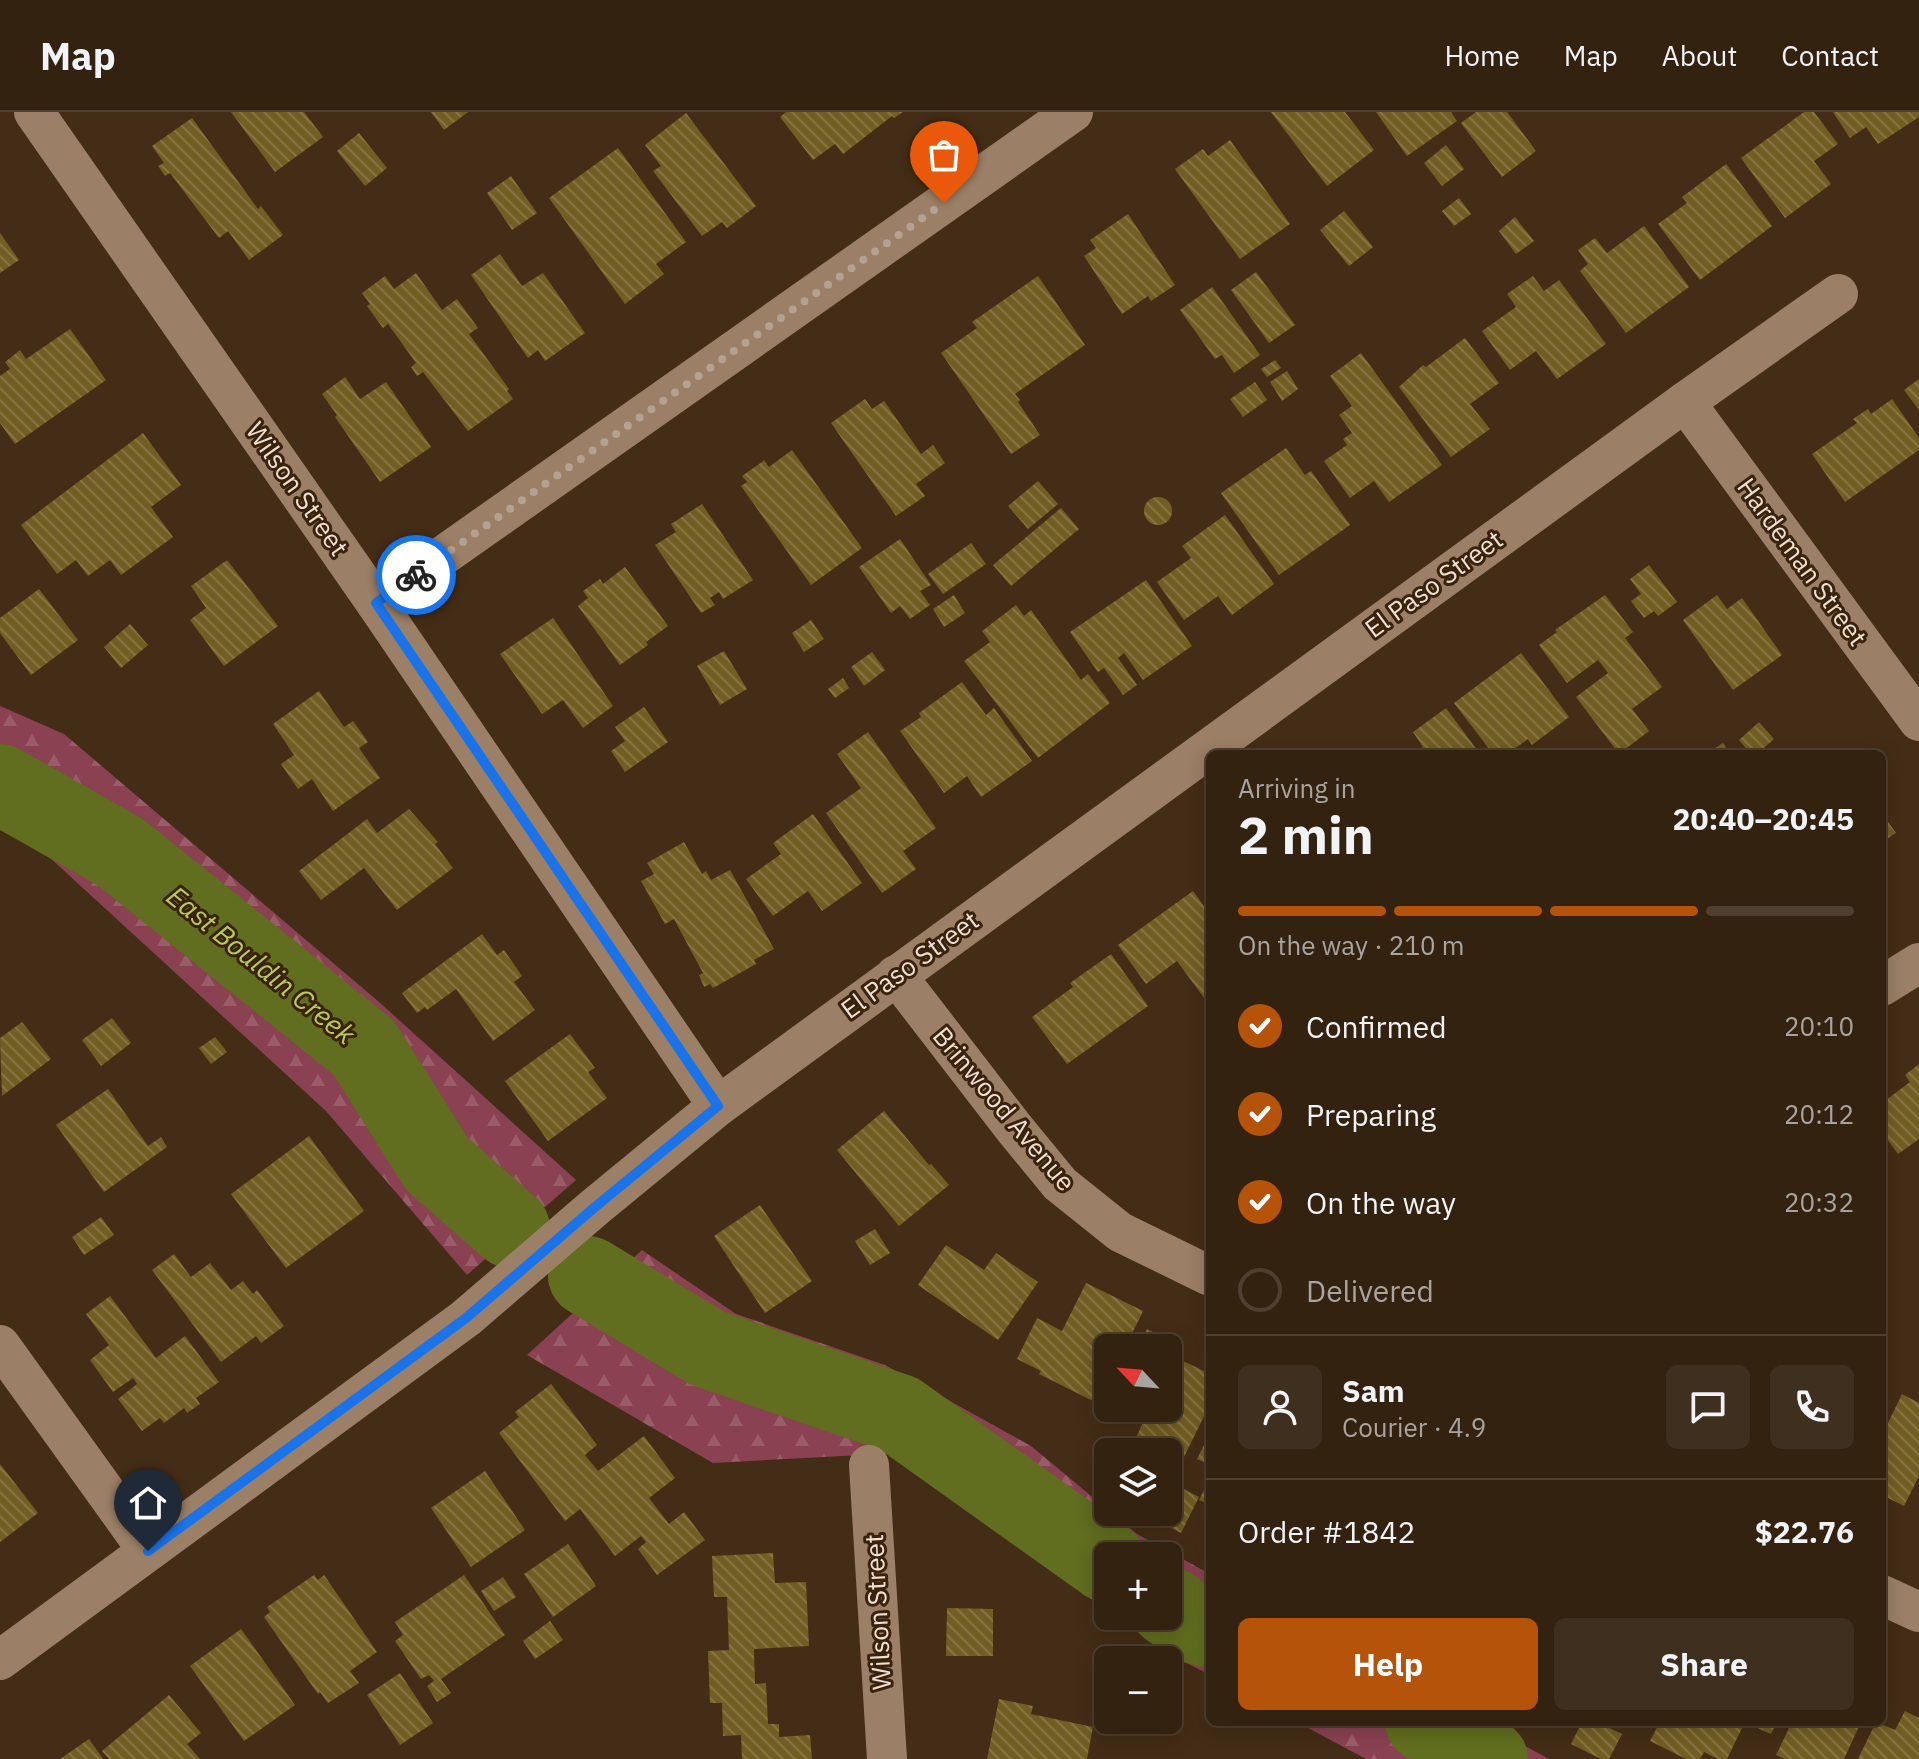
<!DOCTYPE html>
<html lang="en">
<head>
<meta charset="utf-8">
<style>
	:root { --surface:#332210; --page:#3e2f1e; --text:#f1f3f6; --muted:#a9a49f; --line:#4e3f30; --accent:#b45309 }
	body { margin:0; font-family:"IBM Plex Sans",sans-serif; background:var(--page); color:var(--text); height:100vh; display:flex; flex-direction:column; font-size:30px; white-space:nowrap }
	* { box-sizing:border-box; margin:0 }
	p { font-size:26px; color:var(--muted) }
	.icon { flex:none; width:44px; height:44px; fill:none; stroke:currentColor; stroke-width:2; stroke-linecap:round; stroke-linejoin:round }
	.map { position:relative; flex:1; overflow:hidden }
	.drawer { position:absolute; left:1206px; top:638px; width:680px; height:976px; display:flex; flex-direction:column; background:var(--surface); border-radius:12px; box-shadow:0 4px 20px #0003,0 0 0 2px var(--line) }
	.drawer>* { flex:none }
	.needle { width:52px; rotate:296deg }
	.controls { position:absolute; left:1094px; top:1222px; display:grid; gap:16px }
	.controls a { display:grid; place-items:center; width:88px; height:88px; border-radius:12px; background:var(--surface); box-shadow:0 4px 20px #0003,0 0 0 2px var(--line); font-size:40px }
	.pin { position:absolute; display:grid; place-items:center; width:68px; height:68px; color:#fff; margin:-82px -34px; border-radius:50% 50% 50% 0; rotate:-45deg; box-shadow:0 0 8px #0007 }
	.pin .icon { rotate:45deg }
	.courier { position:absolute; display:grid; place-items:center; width:80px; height:80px; margin:-40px; border:6px solid #1a73e8; border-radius:50%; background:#fff; color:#222; box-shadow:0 2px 10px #0007 }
	.head em { font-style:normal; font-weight:700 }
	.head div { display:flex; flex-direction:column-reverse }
	.head { display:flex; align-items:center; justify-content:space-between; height:136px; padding:0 32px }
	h1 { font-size:52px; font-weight:700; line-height:60px }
	.bar { display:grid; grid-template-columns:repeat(4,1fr); gap:12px 8px; align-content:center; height:96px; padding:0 32px }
	.bar i { height:10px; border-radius:6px; background:var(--line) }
	.bar .selected { background:var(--accent) }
	.bar p { grid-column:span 4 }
	.line { display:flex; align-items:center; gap:20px; padding:0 32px; border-top:2px solid var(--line) }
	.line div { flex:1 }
	.round { display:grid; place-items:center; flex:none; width:84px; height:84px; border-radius:12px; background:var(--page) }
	ol { padding:0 32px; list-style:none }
	li { display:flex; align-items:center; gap:24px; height:88px }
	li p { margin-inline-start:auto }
	li .icon { padding:8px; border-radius:50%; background:var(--accent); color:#fff; stroke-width:4 }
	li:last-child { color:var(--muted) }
	li i { width:44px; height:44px; border:4px solid var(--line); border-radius:50% }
	.button { display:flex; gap:16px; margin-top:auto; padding:16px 32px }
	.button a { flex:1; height:92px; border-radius:12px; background:var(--accent); color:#fff; font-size:32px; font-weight:700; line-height:92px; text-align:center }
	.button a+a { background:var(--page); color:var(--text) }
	header { display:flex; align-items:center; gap:48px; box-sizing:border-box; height:112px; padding:0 40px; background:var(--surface); border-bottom:2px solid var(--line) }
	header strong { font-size:38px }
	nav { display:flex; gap:44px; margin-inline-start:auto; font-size:28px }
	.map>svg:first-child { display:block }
	.forest { fill:url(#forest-firs) }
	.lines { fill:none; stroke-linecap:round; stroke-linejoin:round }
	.river { stroke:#616d1f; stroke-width:80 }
	.building { fill:url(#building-back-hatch) }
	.minor { stroke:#9b7f66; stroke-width:40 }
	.done { stroke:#b4a191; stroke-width:8; stroke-dasharray:0 14.4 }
	.route { stroke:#1a73e8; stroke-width:10 }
	.labels { text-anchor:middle; stroke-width:6; stroke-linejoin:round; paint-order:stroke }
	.street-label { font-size:26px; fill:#f0e0d3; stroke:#3a230c }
	.water-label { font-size:28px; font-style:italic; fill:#b9ca62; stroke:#3a230c }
</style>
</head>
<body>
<header>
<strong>Map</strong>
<nav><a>Home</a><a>Map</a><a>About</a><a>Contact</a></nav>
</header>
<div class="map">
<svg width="1919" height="1647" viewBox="0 0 1919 1647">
	<defs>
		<pattern id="forest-firs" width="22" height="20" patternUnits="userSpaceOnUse" patternTransform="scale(2)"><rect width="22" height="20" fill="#8a4151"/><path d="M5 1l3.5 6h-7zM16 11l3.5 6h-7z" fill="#9b5c69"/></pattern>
		<pattern id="building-back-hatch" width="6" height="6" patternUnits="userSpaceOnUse" patternTransform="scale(2)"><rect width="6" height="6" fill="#725e23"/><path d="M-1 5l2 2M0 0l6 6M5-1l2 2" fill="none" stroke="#867542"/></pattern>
	</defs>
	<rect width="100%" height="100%" fill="#442d16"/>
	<!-- forest -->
	<g class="forest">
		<path d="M0 594 64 622 379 890 576 1068 467 1163 326 999 0 700Z"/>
		<path d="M642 1138 736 1202 885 1253 1031 1334 1137 1422 1210 1462V1563L1179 1547 1121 1504H1168V1444H1108V1494L899 1341 713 1351 527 1243Z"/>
		<path d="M1297 1610H1481L1549 1647H1366Z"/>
	</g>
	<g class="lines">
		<!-- river -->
		<g class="river">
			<path d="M0 672 120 740 364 936 437 1052 510 1116"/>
			<path d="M588 1164 707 1236 899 1302 1108 1451"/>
			<path d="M1168 1494 1192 1511 1210 1516"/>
			<path d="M1425 1610 1488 1647"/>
		</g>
	</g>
	<!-- building -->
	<g class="building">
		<path d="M231 0H304L323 25 275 60Z"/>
		<path d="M431 0H468L444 18Z"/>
		<path d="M786 0H903L894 6 892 4 843 42 835 32 813 48 780 5Z"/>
		<path d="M1271 0H1345L1374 38 1327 74Z"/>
		<path d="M1376 0H1451L1457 9 1407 44Z"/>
		<path d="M1476 0H1507L1536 39 1502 65 1461 11Z"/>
		<path d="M1804 0H1814L1838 32 1814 49 1831 72 1785 106 1741 46Z"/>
		<path d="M1833 0H1919V5L1878 32 1866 15 1850 26Z"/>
		<path d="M686 1 756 94 727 116 722 110 702 124 653 59 661 54 645 33Z"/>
		<path d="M192 6 258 97 261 94 283 123 249 148 228 119 219 126 170 61 165 64 158 54 164 51 152 34Z"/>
		<path d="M359 21 387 56 365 74 337 39Z"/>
		<path d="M1230 28 1290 112 1240 147 1175 57 1203 37 1208 44Z"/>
		<path d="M1446 33 1464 57 1442 74 1424 51Z"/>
		<path d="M618 36 686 130 656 152 664 162 625 192 549 86Z"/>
		<path d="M1726 52 1772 114 1700 168 1658 112 1687 91 1682 85Z"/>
		<path d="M511 64 537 101 512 118 487 81Z"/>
		<path d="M1459 86 1471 102 1454 114 1442 99Z"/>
		<path d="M1344 99 1373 135 1349 154 1320 118Z"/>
		<path d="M1128 102 1175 173 1151 189 1148 184 1122 202 1084 144 1096 136 1090 128Z"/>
		<path d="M1515 105 1534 129 1516 142 1499 119Z"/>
		<path d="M1644 114 1689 175 1626 221 1580 159 1588 152 1578 138 1595 126 1607 141Z"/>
		<path d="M0 121 19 148 0 161Z"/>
		<path d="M500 142 522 174 543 161 585 221 545 249 538 238 528 246 471 163Z"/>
		<path d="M1256 160 1295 213 1269 231 1231 178Z"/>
		<path d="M416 161 442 198 457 187 478 216 469 222 509 277 507 279 513 287 468 319 423 260 417 264 411 255 416 251 388 212 383 216 367 194 370 192 362 181 385 164 394 177Z"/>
		<path d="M1038 164 1085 233 1015 282 1020 288 1018 290 1040 323 1011 342 941 241 977 216 972 210Z"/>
		<path d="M1533 164 1544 179 1559 168 1606 232 1557 267 1536 239 1510 258 1482 219 1516 195 1507 182Z"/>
		<path d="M1212 175 1260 243 1234 261 1222 243 1215 247 1180 198Z"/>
		<path d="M70 217 106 268 15 332 0 311V264L10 257 5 250 20 238 26 247Z"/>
		<path d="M1465 226 1499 271 1470 292 1490 317 1451 345 1399 275 1423 253 1426 255Z"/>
		<path d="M1361 241 1442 353 1389 390 1374 369 1350 386 1324 349 1347 333 1343 327 1352 321 1339 303 1352 294 1330 264Z"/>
		<path d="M1275 248 1281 256 1267 265 1261 257Z"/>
		<path d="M1287 259 1298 277 1282 289 1270 270Z"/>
		<path d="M345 265 360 287 386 270 431 335 380 370 335 305 337 303 322 282Z"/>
		<path d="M1919 267V298L1904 278Z"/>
		<path d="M1255 270 1267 288 1243 305 1230 287Z"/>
		<path d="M865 287 872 297 884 289 921 342 933 333 945 351 916 372 925 384 896 404 831 311Z"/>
		<path d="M1892 287 1919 326V338L1845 390 1812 342 1857 311 1853 307 1868 297 1871 302Z"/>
		<path d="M143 321 181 373 151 395 173 425 121 463 110 448 88 464 76 448 57 462 21 413Z"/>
		<path d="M1286 336 1305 363 1311 359 1350 413 1279 463 1221 381Z"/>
		<path d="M792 338 862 436 811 473 741 374 747 370 742 364 762 350 764 348 769 355Z"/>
		<path d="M1038 369 1058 392 1028 417 1008 394Z"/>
		<circle cx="1158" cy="399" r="14"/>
		<path d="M702 392 753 468 723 487 719 480 710 486 715 493 701 501 655 433 676 420 671 412Z"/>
		<path d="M1061 396 1079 417 1011 474 993 453Z"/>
		<path d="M1225 403 1274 472 1232 503 1218 484 1184 508 1157 470 1191 446 1182 434Z"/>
		<path d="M900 427 931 473 920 479 930 493 910 507 900 494 891 501 859 455Z"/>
		<path d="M971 431 986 452 943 482 928 462Z"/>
		<path d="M227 448 278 514 224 554 190 508 206 496 191 474Z"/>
		<path d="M1649 453 1677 490 1658 504 1654 499 1644 506 1631 489 1641 482 1630 467Z"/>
		<path d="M625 455 668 514 646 530 648 533 620 553 578 494 588 486 583 479 600 467 603 472Z"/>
		<path d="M1146 468 1192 534 1143 568 1124 541 1118 546 1137 573 1123 583 1104 556 1098 560 1070 520Z"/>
		<path d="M39 477 78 528 31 563 0 521V506Z"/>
		<path d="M954 483 965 501 944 515 933 497Z"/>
		<path d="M1605 483 1633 520 1625 526 1662 575 1632 597 1649 619 1619 642 1576 585 1608 561 1598 548 1567 571 1539 533 1557 520 1555 518Z"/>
		<path d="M1717 483 1727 497 1742 486 1782 543 1733 578 1683 508Z"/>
		<path d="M1016 493 1024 504 1031 498 1081 568 1088 562 1110 591 1038 646 964 549 990 530 982 519Z"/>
		<path d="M553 506 613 594 583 616 563 588 542 602 500 542Z"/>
		<path d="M811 508 824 527 804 540 792 521Z"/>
		<path d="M130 512 148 533 121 556 104 535Z"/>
		<path d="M724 539 747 577 720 593 697 554Z"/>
		<path d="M872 540 885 558 864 574 851 555Z"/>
		<path d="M1521 541 1569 605 1532 633 1528 627 1507 642H1493L1454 591Z"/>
		<path d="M843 566 849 576 835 586 828 577Z"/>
		<path d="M962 570 986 603 994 596 1032 649 981 685 967 664 944 681 900 619 921 605 919 601Z"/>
		<path d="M319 579 344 615 353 609 368 630 359 636 380 666 333 699 312 667 298 677 281 652 294 643 273 612Z"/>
		<path d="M644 595 668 630 625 660 611 639 625 629 615 615Z"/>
		<path d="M1446 596 1480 642H1414L1423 635 1413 620Z"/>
		<path d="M1759 610 1774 627 1757 642H1751L1739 628Z"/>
		<path d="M868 620 936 716 903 739 916 757 882 781 826 701 861 676 837 642Z"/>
		<path d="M1723 631 1730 642H1706Z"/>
		<path d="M409 697 438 730 435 732 453 756 397 798 364 756 321 788 299 759 367 707 377 721Z"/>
		<path d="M813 702 862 771 822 799 808 779 773 804 746 767 781 742 773 731Z"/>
		<path d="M1886 707 1896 721 1882 730V709Z"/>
		<path d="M684 730 702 762 706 759 711 768 730 758 774 837 754 848 756 852 713 876 710 872 704 875 699 863 703 861 674 807 665 812 641 769 654 762 647 751Z"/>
		<path d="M1193 779 1210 802V894L1177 849 1146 872 1118 833Z"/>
		<path d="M482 822 497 843 504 838 522 864 514 870 535 898 493 929 456 877 427 898 425 895 417 901 402 881Z"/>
		<path d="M1111 842 1148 894 1067 952 1032 905 1073 875 1070 871Z"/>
		<path d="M112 906 131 931 101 954 82 928Z"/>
		<path d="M22 910 51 947 2 984 0 926Z"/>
		<path d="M570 922 595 956 588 960 607 986 548 1029 505 969Z"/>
		<path d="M215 925 227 940 211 952 199 936Z"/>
		<path d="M1919 952V1027L1898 1042 1882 1020V991L1910 970 1905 963Z"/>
		<path d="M108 977 148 1034 161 1025 167 1035 104 1080 56 1013Z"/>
		<path d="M884 999 929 1053 931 1052 949 1073 899 1114 837 1038Z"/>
		<path d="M309 1024 364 1099 286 1156 231 1082Z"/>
		<path d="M760 1093 812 1169 765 1201 714 1124Z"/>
		<path d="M101 1105 114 1123 84 1143 72 1125Z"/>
		<path d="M875 1117 890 1141 870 1153 855 1129Z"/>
		<path d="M946 1133 984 1158 996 1141 1038 1170 998 1228 918 1173Z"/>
		<path d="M174 1142 191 1165 210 1151 231 1178 243 1169 253 1182 257 1178 284 1214 261 1231 256 1224 221 1250 152 1158Z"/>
		<path d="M1086 1171 1143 1199 1125 1236H1108V1269L1097 1291 1039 1262 1041 1259 1017 1247 1037 1206 1062 1219Z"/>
		<path d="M110 1184 156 1246 185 1224 219 1270 196 1286 200 1292 187 1301 184 1296 164 1311 160 1306 142 1319 118 1287 137 1272 133 1266 113 1280 90 1248 109 1233 86 1202Z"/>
		<path d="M1147 1217 1171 1229 1168 1236H1137Z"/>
		<path d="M1177 1246 1210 1262V1292L1183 1347 1137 1324 1143 1310 1113 1296H1168V1264Z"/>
		<path d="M551 1272 597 1333 585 1343 598 1359 644 1324 675 1366 649 1386 669 1412 684 1400 705 1428 657 1463 638 1437 646 1430 641 1424 615 1444 580 1397 565 1409 499 1321 519 1305 515 1300Z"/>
		<path d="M1902 1282 1919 1291V1364L1904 1394 1882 1383V1314L1886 1315Z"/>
		<path d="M1210 1321V1353L1197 1347Z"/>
		<path d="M0 1352 38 1401 0 1430Z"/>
		<path d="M485 1359 525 1418 471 1455 431 1396Z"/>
		<path d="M1210 1366V1393L1199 1388Z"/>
		<path d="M1176 1373 1199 1385 1181 1421 1158 1409 1162 1400H1168V1389Z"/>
		<path d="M568 1432 596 1474 553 1505 524 1462Z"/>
		<path d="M773 1441 775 1471 806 1470 809 1534 754 1537 755 1572 766 1571 768 1612H779V1625L810 1623 812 1647H742L741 1623 723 1624 722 1591H710L708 1539 729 1538 727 1485H714L712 1444Z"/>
		<path d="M314 1463 318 1468 324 1463 377 1540 350 1559 359 1571 328 1591 320 1580 318 1582 264 1505 270 1500 267 1495Z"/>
		<path d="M464 1463 505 1523 441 1567 451 1581 437 1590 427 1574 434 1569 429 1563 421 1567 395 1529 403 1523 395 1510Z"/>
		<path d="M503 1465 516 1485 494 1499 481 1479Z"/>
		<path d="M947 1496 993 1497V1544H946Z"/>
		<path d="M550 1509 563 1528 535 1547 523 1529Z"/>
		<path d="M241 1517 295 1593 244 1629 190 1554Z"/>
		<path d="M400 1561 433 1611 400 1633 367 1583Z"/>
		<path d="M169 1583 201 1621 187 1632 200 1647H109L102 1639Z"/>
		<path d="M999 1587 1033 1594 1031 1602 1093 1615 1087 1647H987Z"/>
		<path d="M1905 1599 1919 1606V1647H1858L1876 1610 1895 1618Z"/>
		<path d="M1582 1610H1597L1622 1622 1609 1647H1601L1571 1632Z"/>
		<path d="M1660 1610H1745L1727 1647H1718L1704 1640 1700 1647H1686L1650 1629Z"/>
		<path d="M1757 1610H1777L1771 1622 1755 1615Z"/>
		<path d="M1792 1610H1861L1844 1647H1785L1776 1643Z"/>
		<path d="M89 1627 103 1647H60Z"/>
	</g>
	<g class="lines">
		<!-- minor -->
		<g class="minor">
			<path d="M34 0 376 491 718 994"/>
			<path d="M1685 290 1919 609"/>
			<path d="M376 491 1073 0"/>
			<path d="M896 863 1014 1016 1060 1072 1120 1120 1210 1164"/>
			<path d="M1882 874 1919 851"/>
			<path d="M0 1233 148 1439"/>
			<path d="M869 1353 887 1647"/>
			<path d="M1882 1483 1919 1500"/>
			<path d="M0 1548 466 1206 595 1095 718 994 1685 290 1838 182"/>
		</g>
	</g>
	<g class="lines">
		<!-- done -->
		<path class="done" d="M416 463 944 91"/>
		<!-- route -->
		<path class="route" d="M148 1439 466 1206 595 1095 718 994 376 491 416 463"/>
	</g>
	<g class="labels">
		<!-- street labels -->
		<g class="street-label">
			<text transform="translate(297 377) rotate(55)" y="9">Wilson Street</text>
			<text transform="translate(1802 450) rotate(54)" y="9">Hardeman Street</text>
			<text transform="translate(1434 472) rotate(-36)" y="9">El Paso Street</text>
			<text transform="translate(910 853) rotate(-36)" y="9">El Paso Street</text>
			<text transform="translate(1004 997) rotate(50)" y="9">Brinwood Avenue</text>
			<text transform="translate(878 1500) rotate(-93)" y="9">Wilson Street</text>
		</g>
		<!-- water labels -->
		<g class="water-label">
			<text transform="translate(261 853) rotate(39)" y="10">East Bouldin Creek</text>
		</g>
	</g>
</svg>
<div class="controls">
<a><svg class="needle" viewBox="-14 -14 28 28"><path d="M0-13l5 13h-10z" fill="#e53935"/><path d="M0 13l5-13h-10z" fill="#a9a49f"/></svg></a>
<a><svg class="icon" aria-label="layers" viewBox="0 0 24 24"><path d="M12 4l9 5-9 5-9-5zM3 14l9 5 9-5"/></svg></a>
<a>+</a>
<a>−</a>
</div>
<div class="pin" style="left:944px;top:91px;background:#ea580c"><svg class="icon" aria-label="bag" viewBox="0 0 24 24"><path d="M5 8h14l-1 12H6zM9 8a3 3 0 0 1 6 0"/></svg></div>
<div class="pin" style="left:148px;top:1439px;background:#1f2937"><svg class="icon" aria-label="home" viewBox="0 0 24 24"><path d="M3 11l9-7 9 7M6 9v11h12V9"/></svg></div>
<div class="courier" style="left:416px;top:463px"><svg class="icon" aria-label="bike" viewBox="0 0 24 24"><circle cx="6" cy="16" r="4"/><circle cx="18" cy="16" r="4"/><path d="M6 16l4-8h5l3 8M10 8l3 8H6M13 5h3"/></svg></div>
<section class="drawer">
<div class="head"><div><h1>2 min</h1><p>Arriving in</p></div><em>20:40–20:45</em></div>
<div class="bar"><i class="selected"></i><i class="selected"></i><i class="selected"></i><i></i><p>On the way · 210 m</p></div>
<ol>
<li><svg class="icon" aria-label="check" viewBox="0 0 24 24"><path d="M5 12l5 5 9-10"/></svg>Confirmed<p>20:10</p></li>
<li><svg class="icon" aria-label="check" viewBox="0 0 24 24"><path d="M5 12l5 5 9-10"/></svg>Preparing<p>20:12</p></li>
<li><svg class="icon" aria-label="check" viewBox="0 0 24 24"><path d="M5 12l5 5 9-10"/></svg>On the way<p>20:32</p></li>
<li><i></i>Delivered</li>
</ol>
<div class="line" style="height:144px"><a class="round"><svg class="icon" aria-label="person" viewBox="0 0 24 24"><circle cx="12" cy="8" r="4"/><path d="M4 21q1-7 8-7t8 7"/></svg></a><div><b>Sam</b><p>Courier · 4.9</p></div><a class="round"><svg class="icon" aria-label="chat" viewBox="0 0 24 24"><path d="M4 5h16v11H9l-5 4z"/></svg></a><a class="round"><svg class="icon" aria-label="phone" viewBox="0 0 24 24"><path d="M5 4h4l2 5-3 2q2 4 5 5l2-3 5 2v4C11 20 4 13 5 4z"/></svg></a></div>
<div class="line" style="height:104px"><div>Order #1842</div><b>$22.76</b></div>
<div class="button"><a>Help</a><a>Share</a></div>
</section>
</div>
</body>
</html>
